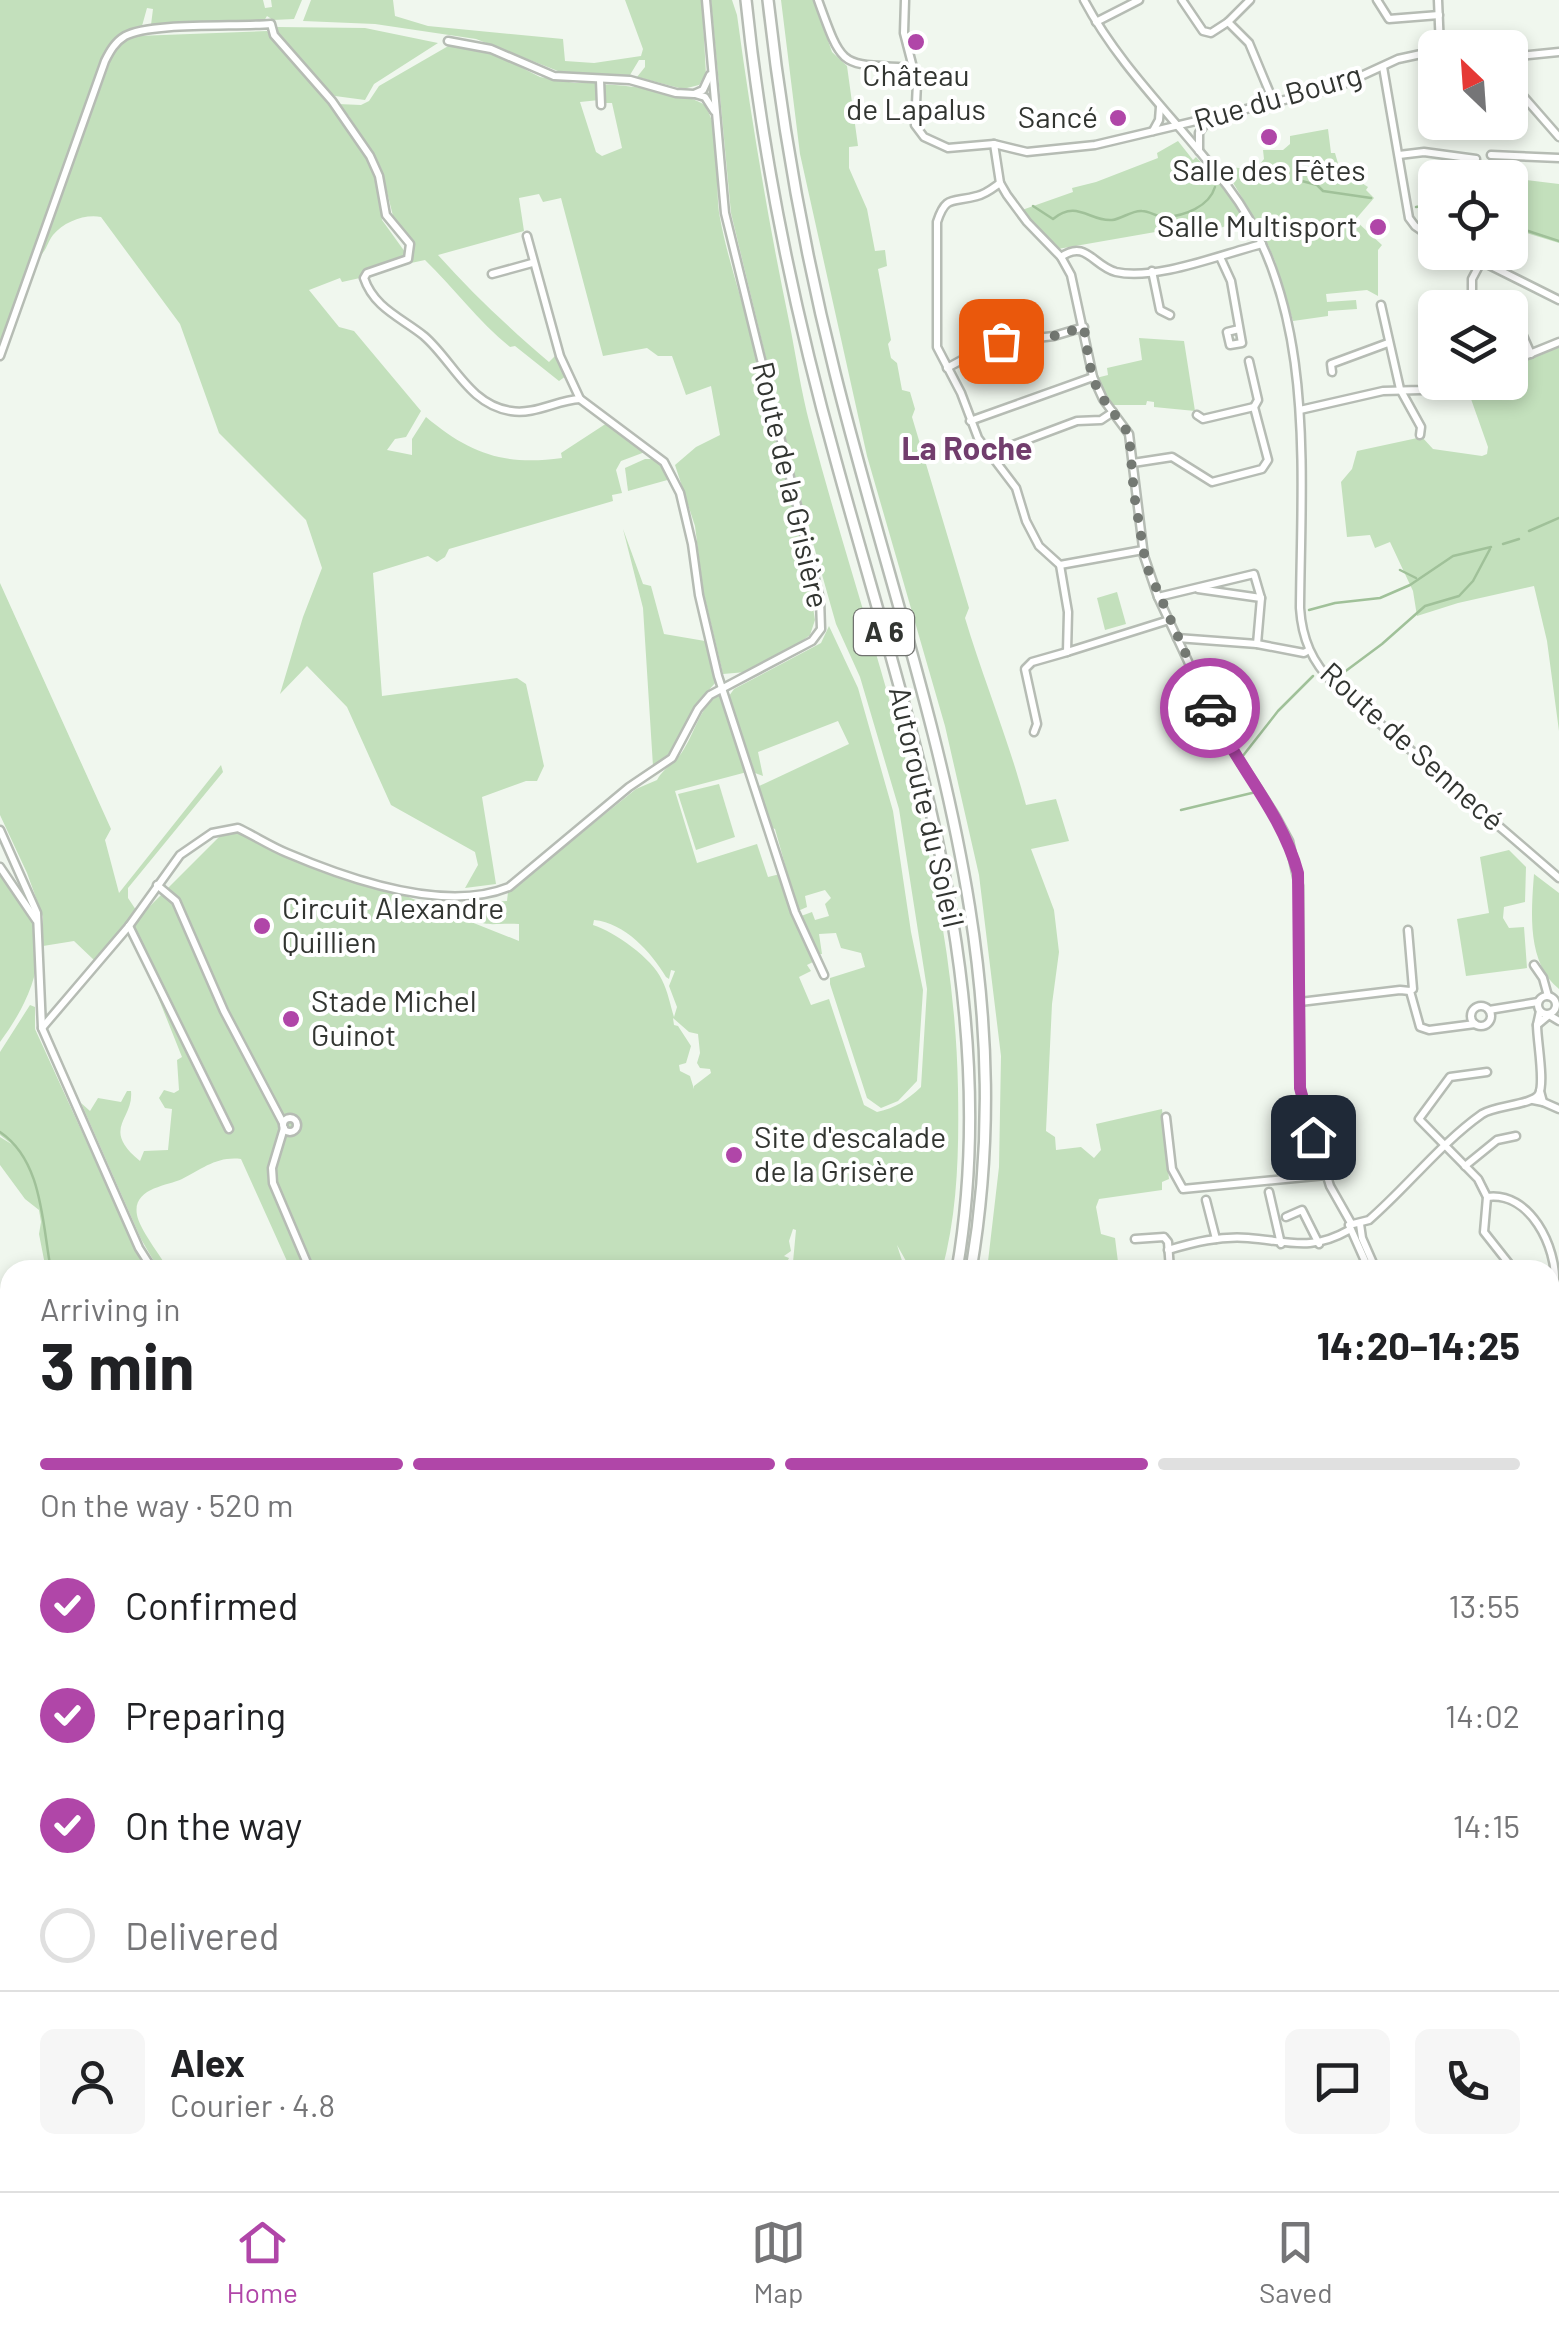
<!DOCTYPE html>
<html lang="en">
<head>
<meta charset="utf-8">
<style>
	:root { --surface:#fff; --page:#f6f6f6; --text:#202124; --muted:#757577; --line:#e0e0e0; --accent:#b046a8 }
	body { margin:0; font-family:Barlow,sans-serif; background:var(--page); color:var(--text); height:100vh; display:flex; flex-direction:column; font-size:38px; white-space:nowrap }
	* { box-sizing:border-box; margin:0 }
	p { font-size:32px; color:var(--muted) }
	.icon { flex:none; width:55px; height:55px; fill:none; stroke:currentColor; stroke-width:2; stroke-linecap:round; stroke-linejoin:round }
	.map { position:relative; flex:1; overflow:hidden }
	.details { position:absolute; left:0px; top:1260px; width:1560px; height:932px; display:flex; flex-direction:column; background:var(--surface); border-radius:30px 30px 0 0; box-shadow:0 5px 15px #0003 }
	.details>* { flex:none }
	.needle { width:65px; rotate:335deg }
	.fabs { position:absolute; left:1418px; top:30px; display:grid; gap:20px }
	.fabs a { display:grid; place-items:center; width:110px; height:110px; border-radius:15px; background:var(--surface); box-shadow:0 5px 15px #0003; font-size:50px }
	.pin { position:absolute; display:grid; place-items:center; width:85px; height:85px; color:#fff; margin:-42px; border-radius:20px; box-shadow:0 5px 15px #0006 }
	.courier { position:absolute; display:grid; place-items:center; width:100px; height:100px; margin:-50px; border:8px solid #b046a8; border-radius:50%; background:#fff; color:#222; box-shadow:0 2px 12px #0007 }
	.overview em { font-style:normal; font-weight:700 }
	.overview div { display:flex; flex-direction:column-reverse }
	.overview { display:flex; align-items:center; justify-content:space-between; height:170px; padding:0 40px }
	h1 { font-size:65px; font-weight:700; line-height:75px }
	.bar { display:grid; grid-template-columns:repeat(4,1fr); gap:15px 10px; align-content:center; height:120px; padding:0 40px }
	.bar i { height:12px; border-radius:8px; background:var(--line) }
	.bar .active { background:var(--accent) }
	.bar p { grid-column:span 4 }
	.line { display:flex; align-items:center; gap:25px; padding:0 40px; border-top:2px solid var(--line) }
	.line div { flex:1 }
	.round { display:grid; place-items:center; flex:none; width:105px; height:105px; border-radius:15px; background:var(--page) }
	ol { padding:0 40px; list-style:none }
	li { display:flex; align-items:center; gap:30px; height:110px }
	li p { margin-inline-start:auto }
	li .icon { padding:10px; border-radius:50%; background:var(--accent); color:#fff; stroke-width:4 }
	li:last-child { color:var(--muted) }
	li i { width:55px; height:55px; border:5px solid var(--line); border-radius:50% }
	.dock { display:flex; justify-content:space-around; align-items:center; height:140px; border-top:2px solid var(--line); background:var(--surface); font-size:28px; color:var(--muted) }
	.dock a { display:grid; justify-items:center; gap:5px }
	.dock .active { color:var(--accent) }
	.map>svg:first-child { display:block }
	.green { fill:#c3e0bc; fill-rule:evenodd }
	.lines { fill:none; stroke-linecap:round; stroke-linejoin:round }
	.stream { stroke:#a0c199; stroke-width:2.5 }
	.minor-casing { stroke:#b6bcb4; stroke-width:11 }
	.highway-casing { stroke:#b6bcb4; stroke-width:14 }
	.minor { stroke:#fff; stroke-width:6 }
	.highway { stroke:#fff; stroke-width:9 }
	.done { stroke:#747973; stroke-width:10; stroke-dasharray:0 18 }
	.route { stroke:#b046a8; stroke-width:12 }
	.poi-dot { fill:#b046a8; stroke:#fff; stroke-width:4 }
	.labels { text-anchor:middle; stroke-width:8; stroke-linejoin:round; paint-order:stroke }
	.shield { fill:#fff; stroke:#70726f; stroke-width:2.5 }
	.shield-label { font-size:28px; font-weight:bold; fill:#323531 }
	.poi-label { font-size:30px; fill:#323531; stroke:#fff; text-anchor:start }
	.street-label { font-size:30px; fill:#323531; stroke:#fff }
	.neighbourhood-label { font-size:32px; font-weight:bold; fill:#723d6d; stroke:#fff }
</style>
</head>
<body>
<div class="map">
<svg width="1559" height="2191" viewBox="0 0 1559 2191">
	<rect width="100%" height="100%" fill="#f0f7ee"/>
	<!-- green -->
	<g class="green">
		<path d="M0 0H263L265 8 272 7 271 0H302L294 19 273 20 267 16 264 21 151 25 153 9 147 8 142 26C122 33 111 42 100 61L0 347Z"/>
		<path d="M311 0H393L395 16 428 26 563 39 565 61 594 63 641 56 643 49 625 0H702L706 75 699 85 683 89 637 77 645 67V60H639L630 75 563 73 476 39 375 24 303 21Z"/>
		<path d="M711 0H732L737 15C751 118 768 220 789 321 796 356 801 391 810 425 868 646 954 859 958 1089 959 1150 958 1211 942 1270H911L897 1245 905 1270H849L846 1265 836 1268 828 1261 818 1264 817 1270H787L793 1262 796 1230 793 1229 789 1241 791 1251 784 1256 789 1258 783 1270H291L241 1159C217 1156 202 1169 182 1179 167 1186 132 1188 137 1215 139 1228 161 1257 169 1270H159L141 1239 81 1103 90 1111 98 1098 121 1102 127 1091H131C134 1120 100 1128 140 1161L144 1151 168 1150 172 1109 165 1108 159 1098 164 1090 174 1093 179 1090 177 1060 182 1057 158 997 156 985 195 1061 132 924 230 826 519 941V924C487 922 482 932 459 903L507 901 508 892 636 789 657 780C663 768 677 762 684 749 697 728 699 708 720 694L747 772 675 791 697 863 757 844 768 877 780 874 795 920 815 961 807 965 811 971 799 977 811 1005 829 999 864 1105 877 1112C896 1108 907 1100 921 1087L927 989 899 809 860 677 836 624 796 483 731 213ZM594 920C625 923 651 952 666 977L669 979 671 970 675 971 669 986 677 1007 674 1017C670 1004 668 992 662 980 652 958 615 932 593 925ZM673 1018 689 1032 698 1034 700 1053 697 1063 700 1068 710 1069 711 1073 694 1086V1089L690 1076 680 1071 679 1065 686 1063 691 1046 678 1026 674 1025Z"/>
		<path d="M781 0H814L832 52 847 66 858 146 849 147V168L867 209 875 251 885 250 887 266 878 269 891 340 888 344 891 358 897 363 902 390 910 392 915 409 912 417 969 608 965 618C984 681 1009 741 1026 805L1056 799 1069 841 1031 849 1054 910 1059 952 1052 1004 1046 1131 1055 1137 1056 1150 1081 1147 1094 1158 1101 1150 1096 1124 1162 1109 1169 1179 1162 1182V1190L1099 1199 1096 1207 1101 1234 1115 1238 1119 1270H987L999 1167 1001 1056 979 875 945 726 867 456 800 154Z"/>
		<path d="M277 27 365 28 438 43 374 84 365 100 335 96 327 90 277 32Z"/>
		<path d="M267 31 326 100 368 159 376 180 382 220 405 252 402 260 364 271 360 278 342 282 340 278 309 290 339 327 354 331 421 411 406 437 395 439 387 450 412 455V439L426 417C470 454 505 466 562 458L561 453 607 423 645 452 621 461 616 470 622 493 612 495 613 501 449 549 445 557 437 562 428 556 373 573 382 696 517 678 526 684 544 766 537 781H526L482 797 496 884 465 888 478 865 475 852 391 805 347 707 307 666 280 694 303 617 322 568 306 520 219 433 180 324 101 217C84 214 64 222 53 235 47 243 47 250 39 257L113 54 121 43 137 36Z"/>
		<path d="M450 45 491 52 540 77 575 83 596 82 599 100 580 102 596 152 602 156 622 148 612 103H603V85C619 83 698 95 705 106 723 132 714 187 720 218 727 256 740 293 749 329 774 424 801 522 815 620L810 635 801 642 746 672 723 674 703 590 695 526 675 465 696 447 720 435 711 386 686 395 672 356H658L647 348 603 356 561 198 543 202 539 194 519 198 524 231 438 255C473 294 509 328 549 362L557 354 566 376 559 381 515 346 510 347C478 321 454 288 425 260L411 263 414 247 394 220 381 168 349 116 338 104 361 105 369 101 379 86Z"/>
		<path d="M1328 129 1331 153H1335L1341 174 1355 171 1357 180 1368 187 1366 190 1374 198 1355 220 1382 245 1378 250V296L1367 290 1326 294 1327 302 1356 300 1357 309 1328 311V316L1293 321 1275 261 1262 231 1223 166 1255 170 1264 159 1263 150H1283L1290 144V136Z"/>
		<path d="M1178 141 1193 160 1196 157C1213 176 1251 215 1252 240L1237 222 1209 232 1203 218 1161 231 1058 249 1022 210 1073 192 1072 188 1096 182 1158 158 1157 153Z"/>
		<path d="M1510 178 1559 184V243L1510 228Z"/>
		<path d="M1139 338 1184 341 1195 411 1154 407V402L1147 401 1146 405H1111L1096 378 1108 375 1107 368 1142 360Z"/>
		<path d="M1559 347V731L1547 641 1534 586 1458 603 1417 616 1413 591 1390 542 1375 548 1370 535 1347 537 1341 482 1352 469 1357 451 1422 437 1433 449 1482 456 1487 454 1488 447 1471 399 1469 383 1510 382V367Z"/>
		<path d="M645 459H655L671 479 628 491 625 468Z"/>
		<path d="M623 529 643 584 651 586 664 634 705 641 716 682 700 700 672 753 653 766 643 608Z"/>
		<path d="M0 583 111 829 105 840 119 893 221 765 223 772 128 888V898L136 910 94 960 74 941 43 946V917L27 873 0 815Z"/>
		<path d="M1117 592 1126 624 1105 630 1097 598Z"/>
		<path d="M829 626 858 688 893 811 911 932 923 990 917 1081 898 1101 881 1108 867 1098 830 984V978L865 967 861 953 841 948 836 933 819 934 822 954H819L801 916 812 912 815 920 829 916 825 904 831 898 825 890 805 896 807 907 798 911 775 829 770 827 757 787 849 744 838 721 758 752 763 776 755 773 729 696 734 689 821 643Z"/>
		<path d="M719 784 735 837 696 850 678 794Z"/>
		<path d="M1509 850 1526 867 1525 902 1504 907 1503 918 1509 928 1524 927 1527 968 1466 976 1457 919 1489 913 1480 857Z"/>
		<path d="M0 873C12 892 31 912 36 934 44 973 22 1012 0 1042Z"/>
		<path d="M1534 874 1559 893V989C1527 963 1531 914 1534 874Z"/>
		<path d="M30 1005 35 1007V1029L145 1270H46L39 1234 41 1222 39 1210 25 1199 0 1165V1137L13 1145 0 1135V1052Z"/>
		<path d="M0 1738 10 1739V1810L0 1809Z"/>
		<path d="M503 2183H601L600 2191H500Z"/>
	</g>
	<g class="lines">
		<!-- stream -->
		<g class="stream">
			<path d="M1298 180 1317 185 1323 191 1371 198"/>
			<path d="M1033 206 1053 219C1077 199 1090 222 1112 220 1122 219 1132 210 1142 211 1150 211 1156 217 1165 217 1184 216 1209 207 1215 187"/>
			<path d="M1416 207 1435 204"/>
			<path d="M1510 225 1559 241"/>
			<path d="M1529 531 1559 518"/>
			<path d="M1503 544 1519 539"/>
			<path d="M1400 570 1416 578"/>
			<path d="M1309 610 1335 603 1380 598 1410 585 1453 556 1491 547"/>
			<path d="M1339 676 1382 644 1425 606 1459 596 1473 581 1490 549"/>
			<path d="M1242 757 1278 711 1313 676"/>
			<path d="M1181 810 1256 792 1237 765"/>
			<path d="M0 1132C43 1161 42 1224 51 1270"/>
			<path d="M0 1806 10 1809"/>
			<path d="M1550 2048 1559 2046"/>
		</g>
		<defs>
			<g id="minor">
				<path d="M818 0C844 72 840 63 913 68"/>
				<path d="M905 0 904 33 917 83 915 125 924 137 948 148 994 144 1027 152 1095 145 1335 88 1398 59 1435 51"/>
				<path d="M1084 0C1121 70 1181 124 1228 187 1317 303 1301 470 1300 608 1302 639 1312 662 1334 684L1559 878"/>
				<path d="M1182 0 1203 31 1211 33 1228 22 1250 0"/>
				<path d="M1377 0 1389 19 1439 15"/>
				<path d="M1438 0 1440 48"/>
				<path d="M1096 22 1139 0"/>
				<path d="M1228 22 1249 43 1274 103"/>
				<path d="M448 41 491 49 554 76 630 80 676 93 694 94 703 90 710 75"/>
				<path d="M1510 57 1559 52"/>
				<path d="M1383 67 1409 218 1415 226 1435 240"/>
				<path d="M600 80 601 105"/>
				<path d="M1510 81 1559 137"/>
				<path d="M695 94 705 97 714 111"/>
				<path d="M1153 131 1159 120 1160 107"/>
				<path d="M994 144 1000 183 1007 195 1027 222 1061 257 1071 275 1093 377 1103 399 1129 434 1144 556 1158 597 1220 730 1276 817 1289 841 1299 886 1300 1088 1330 1186 1351 1223"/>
				<path d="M1199 151V133L1207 121"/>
				<path d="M1399 155 1424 152 1476 159"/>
				<path d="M1491 155 1559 158"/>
				<path d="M1000 183C993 188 986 194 977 196 953 203 946 194 937 222V347L961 393 978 438 1016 488 1026 521 1039 546 1060 565 1143 550"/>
				<path d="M527 236 560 356 580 399 664 462 680 493 692 544 699 595 718 676 795 912 824 975"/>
				<path d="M1463 252 1559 300"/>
				<path d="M1061 257C1086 239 1093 266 1116 272 1156 281 1222 254 1262 244"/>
				<path d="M1220 257 1231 281 1242 343 1230 345 1227 332 1239 329"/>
				<path d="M1481 262 1472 279V295L1497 308"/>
				<path d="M1152 271 1160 310 1170 315"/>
				<path d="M492 274 532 263"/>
				<path d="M1381 305 1400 389 1421 427 1420 435"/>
				<path d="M1510 314 1516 320 1531 354"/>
				<path d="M0 356 105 61C110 51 115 42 125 36 149 22 238 27 271 24L274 35 332 101 370 156 379 176 386 215 410 244 408 259 367 273 364 278C374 308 402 318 424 336 453 361 469 405 511 411 535 415 557 400 580 399"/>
				<path d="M1249 361 1258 400 1254 407"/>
				<path d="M1510 362 1559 342"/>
				<path d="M947 368 993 343 1054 336 1084 327"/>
				<path d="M1332 372 1331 364 1388 343"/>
				<path d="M1300 410 1383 391 1421 390 1458 382"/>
				<path d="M970 421 1093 377"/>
				<path d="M989 454 1077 421 1101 420 1113 412"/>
				<path d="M1133 463 1172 457 1212 482 1262 469 1268 460 1254 407 1203 419 1197 415"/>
				<path d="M1060 565 1068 612 1067 652 1169 620"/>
				<path d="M1198 589 1261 598"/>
				<path d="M1158 597 1254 574 1261 598 1257 644"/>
				<path d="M1177 638 1257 644 1304 653 1309 650"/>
				<path d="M1034 732 1037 724 1025 669 1032 662 1067 652"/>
				<path d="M0 830 37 913 42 1028 139 1248 153 1270"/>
				<path d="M0 867 36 920"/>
				<path d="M157 885 176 901 224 1011 283 1123"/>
				<path d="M129 926 229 1129"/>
				<path d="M1408 930 1413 989 1410 991 1420 1027 1429 1030 1475 1024"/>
				<path d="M1534 965 1543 978 1548 996"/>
				<circle cx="1547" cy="1005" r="9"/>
				<path d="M1300 1002 1400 990 1410 991"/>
				<circle cx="1481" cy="1016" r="10"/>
				<path d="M1489 1010 1538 1002"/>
				<path d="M1540 1011 1537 1025 1549 1015 1559 1021"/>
				<path d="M42 1028 129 926 180 855 212 833 238 828C255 836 270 846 287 853 348 879 445 913 509 887L629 787 672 758 698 709 710 695 812 641 821 629 820 599 725 213 706 0"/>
				<path d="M1487 1072 1450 1077 1419 1119 1478 1179 1487 1197 1484 1232 1514 1270"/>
				<path d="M1533 1100 1543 1102 1540 1091"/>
				<path d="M1543 1102 1559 1109"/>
				<path d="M1166 1117 1172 1169 1183 1189 1326 1175"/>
				<circle cx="290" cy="1125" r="7"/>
				<path d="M284 1128 272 1168 273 1183 310 1270"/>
				<path d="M1465 1166 1497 1140 1516 1136"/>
				<path d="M1269 1192 1281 1244"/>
				<path d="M1487 1197C1530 1191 1557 1247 1555 1284L1550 1291"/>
				<path d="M1206 1200 1216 1239"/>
				<path d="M1286 1217 1302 1210 1319 1244"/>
				<path d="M1360 1224 1362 1238 1376 1270"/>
				<path d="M1135 1239 1164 1237 1168 1242 1170 1270"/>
				<path d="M1168 1250C1195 1242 1219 1236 1248 1238 1289 1241 1310 1252 1349 1230"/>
				<path d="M1369 1270 1349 1225 1369 1220C1408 1186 1441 1143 1482 1114 1496 1105 1533 1105 1539 1094 1545 1082 1537 1041 1537 1025"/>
				<path d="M1550 1343 1559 1347"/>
				<path d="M1550 1386 1557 1402 1550 1418"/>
				<path d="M1550 1435 1559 1452"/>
				<path d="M1550 1487 1559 1480"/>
				<path d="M1550 1500 1559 1503"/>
				<path d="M1550 1507 1559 1512"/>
				<path d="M1550 1552 1559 1555"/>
				<path d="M1550 1742 1559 1739"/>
				<path d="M1550 1797 1559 1808"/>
				<path d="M0 1898 10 1899"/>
				<path d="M1550 1963 1559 1966"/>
				<path d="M1550 2082 1559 2080"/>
				<path d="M1018 2182 1039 2191"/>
				<path d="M1153 2182 1165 2191"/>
				<path d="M852 2191 855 2182"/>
				<path d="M928 2191 931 2182"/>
				<path d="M1303 2191 1305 2182"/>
				<path d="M1465 2191 1467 2182"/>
			</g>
			<g id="highway">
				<path d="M746 0C762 156 794 310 836 461 908 725 1005 993 957 1270"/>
				<path d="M768 0C782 126 804 250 835 373 911 678 1026 947 971 1270"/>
				<path d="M465 2191 468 2182"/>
				<path d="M479 2191 482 2182"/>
			</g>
		</defs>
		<!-- minor casing -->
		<use href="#minor" class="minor-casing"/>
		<!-- highway casing -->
		<use href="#highway" class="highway-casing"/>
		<!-- minor -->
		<use href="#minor" class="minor"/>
		<!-- highway -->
		<use href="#highway" class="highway"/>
	</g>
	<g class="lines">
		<!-- done -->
		<path class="done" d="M1001 341 1054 336 1084 327 1089 363 1098 392 1129 434 1134 494 1146 565 1210 708"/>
		<!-- route -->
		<path class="route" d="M1210 708C1236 765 1281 811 1298 873L1300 1088 1313 1137"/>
	</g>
	<!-- markers -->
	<g class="poi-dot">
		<circle cx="916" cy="42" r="10"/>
		<circle cx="1118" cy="118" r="10"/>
		<circle cx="1269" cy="137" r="10"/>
		<circle cx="1378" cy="227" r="10"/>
		<circle cx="262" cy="926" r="10"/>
		<circle cx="291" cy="1019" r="10"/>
		<circle cx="734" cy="1155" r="10"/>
	</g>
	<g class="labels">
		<!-- shield labels -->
		<rect class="shield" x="854" y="609" width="60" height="46" rx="8"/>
		<g class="shield-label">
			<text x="884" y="642">A 6</text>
		</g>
		<!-- poi labels -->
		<g class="poi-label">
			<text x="916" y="86" text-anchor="middle">Château<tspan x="916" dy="34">de Lapalus</tspan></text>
			<text x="1098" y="128" text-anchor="end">Sancé</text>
			<text x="1269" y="181" text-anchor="middle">Salle des Fêtes</text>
			<text x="1358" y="237" text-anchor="end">Salle Multisport</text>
			<text x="282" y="919">Circuit Alexandre<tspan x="282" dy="34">Quillien</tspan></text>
			<text x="311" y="1012">Stade Michel<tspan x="311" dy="34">Guinot</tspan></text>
			<text x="754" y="1148">Site d'escalade<tspan x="754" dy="34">de la Grisère</tspan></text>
		</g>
		<!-- street labels -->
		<g class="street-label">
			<text transform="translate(1278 98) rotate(-16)" y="10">Rue du Bourg</text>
			<text transform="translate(790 485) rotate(77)" y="10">Route de la Grisière</text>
			<text transform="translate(1412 747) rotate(42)" y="10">Route de Sennecé</text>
			<text transform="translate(926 807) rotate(77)" y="10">Autoroute du Soleil</text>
		</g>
		<!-- neighbourhood labels -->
		<g class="neighbourhood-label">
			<text x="967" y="460">La Roche</text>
		</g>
	</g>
</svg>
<div class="fabs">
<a><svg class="needle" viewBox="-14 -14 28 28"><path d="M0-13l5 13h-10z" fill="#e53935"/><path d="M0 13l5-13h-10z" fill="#757577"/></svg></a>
<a><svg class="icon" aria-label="locate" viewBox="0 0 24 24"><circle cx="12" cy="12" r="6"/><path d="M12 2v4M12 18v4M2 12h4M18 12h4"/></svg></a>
<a><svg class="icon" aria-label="layers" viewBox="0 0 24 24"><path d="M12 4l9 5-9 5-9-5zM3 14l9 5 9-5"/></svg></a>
</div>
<div class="pin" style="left:1001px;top:341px;background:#ea580c"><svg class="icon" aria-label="bag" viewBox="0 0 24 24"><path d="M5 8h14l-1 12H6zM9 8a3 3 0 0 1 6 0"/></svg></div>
<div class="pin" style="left:1313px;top:1137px;background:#1f2937"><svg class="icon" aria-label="home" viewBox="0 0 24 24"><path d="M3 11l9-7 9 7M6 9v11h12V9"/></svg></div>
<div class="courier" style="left:1210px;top:708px"><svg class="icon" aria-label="car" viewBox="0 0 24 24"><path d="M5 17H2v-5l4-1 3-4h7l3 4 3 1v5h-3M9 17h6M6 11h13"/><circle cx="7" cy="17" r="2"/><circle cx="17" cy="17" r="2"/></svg></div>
<section class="details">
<div class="overview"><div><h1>3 min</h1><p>Arriving in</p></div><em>14:20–14:25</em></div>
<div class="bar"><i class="active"></i><i class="active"></i><i class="active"></i><i></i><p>On the way · 520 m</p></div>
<ol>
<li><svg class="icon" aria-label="check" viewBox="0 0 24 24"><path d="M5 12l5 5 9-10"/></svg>Confirmed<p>13:55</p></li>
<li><svg class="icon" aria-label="check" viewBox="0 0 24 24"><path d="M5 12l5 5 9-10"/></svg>Preparing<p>14:02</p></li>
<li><svg class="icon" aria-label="check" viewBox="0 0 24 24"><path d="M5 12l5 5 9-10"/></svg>On the way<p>14:15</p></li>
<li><i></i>Delivered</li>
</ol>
<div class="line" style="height:180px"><a class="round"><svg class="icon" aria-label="person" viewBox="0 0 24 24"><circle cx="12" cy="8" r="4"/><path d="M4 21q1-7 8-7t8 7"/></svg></a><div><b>Alex</b><p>Courier · 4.8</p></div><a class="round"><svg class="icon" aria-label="chat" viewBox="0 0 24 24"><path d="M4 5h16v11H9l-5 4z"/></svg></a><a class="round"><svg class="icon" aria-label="phone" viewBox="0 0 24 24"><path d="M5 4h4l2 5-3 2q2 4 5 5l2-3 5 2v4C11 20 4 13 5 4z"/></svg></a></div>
</section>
</div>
<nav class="dock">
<a class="active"><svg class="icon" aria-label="home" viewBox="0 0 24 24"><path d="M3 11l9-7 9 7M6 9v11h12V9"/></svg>Home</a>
<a><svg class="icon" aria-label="map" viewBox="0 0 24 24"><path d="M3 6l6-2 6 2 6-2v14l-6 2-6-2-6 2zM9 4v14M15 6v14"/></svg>Map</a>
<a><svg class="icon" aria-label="saved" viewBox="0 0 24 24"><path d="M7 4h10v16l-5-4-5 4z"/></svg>Saved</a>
</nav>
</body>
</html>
